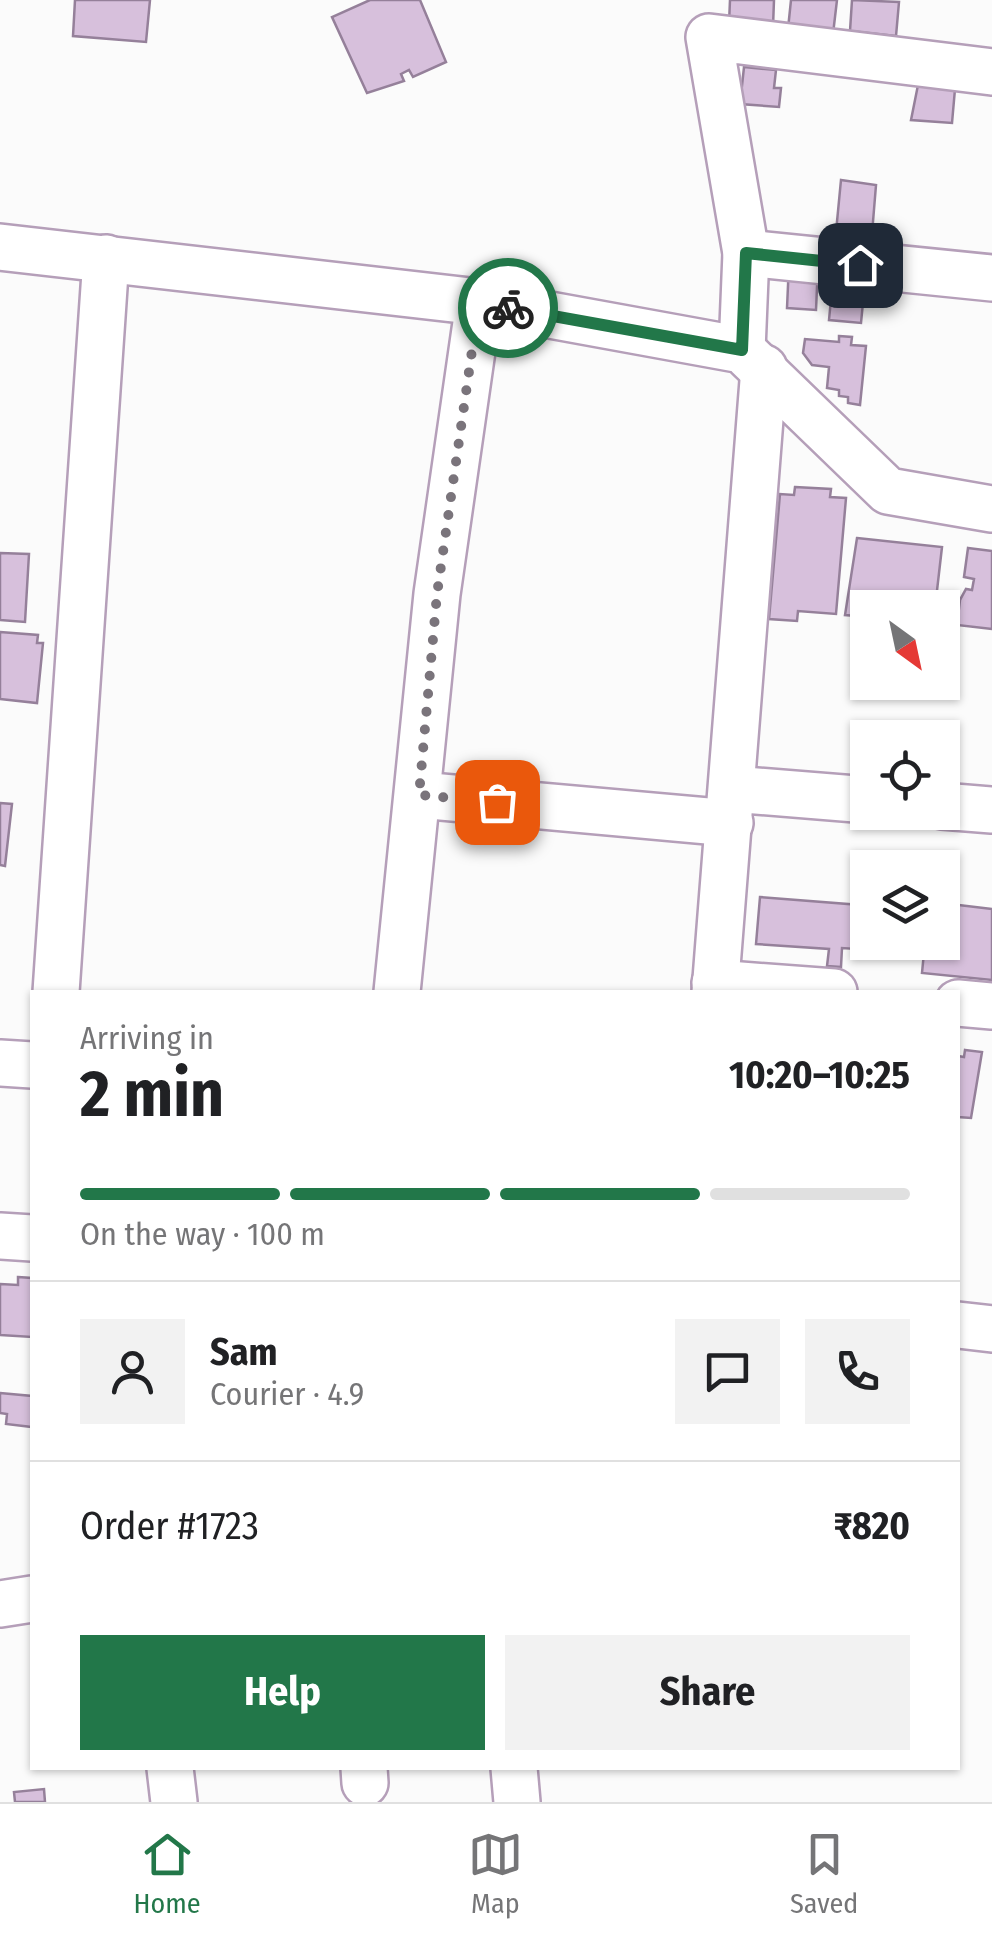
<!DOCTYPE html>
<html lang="en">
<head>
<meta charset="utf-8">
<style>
	:root { --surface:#fff; --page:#f2f2f2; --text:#202124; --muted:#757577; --line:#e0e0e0; --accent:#227749 }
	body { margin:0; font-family:"Fira Sans Condensed",sans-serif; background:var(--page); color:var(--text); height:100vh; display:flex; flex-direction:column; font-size:38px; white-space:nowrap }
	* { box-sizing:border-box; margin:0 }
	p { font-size:32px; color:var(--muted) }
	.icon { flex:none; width:55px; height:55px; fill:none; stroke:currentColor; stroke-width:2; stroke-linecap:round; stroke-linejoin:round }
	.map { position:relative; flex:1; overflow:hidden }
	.sheet { position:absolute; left:30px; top:990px; width:930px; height:780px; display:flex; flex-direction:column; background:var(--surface); border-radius:0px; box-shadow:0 2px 8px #0004 }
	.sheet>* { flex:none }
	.needle { width:65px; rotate:147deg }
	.buttons { position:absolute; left:850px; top:590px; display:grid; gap:20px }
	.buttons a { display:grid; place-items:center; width:110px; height:110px; border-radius:0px; background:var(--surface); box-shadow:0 2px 8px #0004; font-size:50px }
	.pin { position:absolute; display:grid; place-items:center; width:85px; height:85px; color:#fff; margin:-42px; border-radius:20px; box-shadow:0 5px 15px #0006 }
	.courier { position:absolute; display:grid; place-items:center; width:100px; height:100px; margin:-50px; border:8px solid #227749; border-radius:50%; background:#fff; color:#222; box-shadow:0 2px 12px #0007 }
	.head em { font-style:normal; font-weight:700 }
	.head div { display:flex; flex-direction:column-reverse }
	.head { display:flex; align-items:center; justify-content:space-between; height:170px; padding:0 50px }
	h1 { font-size:65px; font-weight:700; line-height:75px }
	.bar { display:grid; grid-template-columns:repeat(4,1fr); gap:15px 10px; align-content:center; height:120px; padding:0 50px }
	.bar i { height:12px; border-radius:8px; background:var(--line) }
	.bar .active { background:var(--accent) }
	.bar p { grid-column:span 4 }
	.line { display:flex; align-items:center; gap:25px; padding:0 50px; border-top:2px solid var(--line) }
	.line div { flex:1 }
	.round { display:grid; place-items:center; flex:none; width:105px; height:105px; border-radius:0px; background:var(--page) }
	.cta { display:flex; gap:20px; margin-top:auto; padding:20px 50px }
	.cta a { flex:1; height:115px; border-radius:0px; background:var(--accent); color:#fff; font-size:40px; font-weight:700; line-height:115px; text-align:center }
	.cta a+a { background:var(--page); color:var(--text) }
	.tabs { display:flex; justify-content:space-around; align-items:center; height:140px; border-top:2px solid var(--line); background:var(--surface); font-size:28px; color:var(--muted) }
	.tabs a { display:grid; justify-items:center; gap:5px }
	.tabs .active { color:var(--accent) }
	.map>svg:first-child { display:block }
	.building { fill:#d7c0dc; stroke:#95809a; stroke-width:2.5 }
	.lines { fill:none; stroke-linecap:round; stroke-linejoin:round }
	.minor-casing { stroke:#b59fb9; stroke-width:50 }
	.minor { stroke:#fff; stroke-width:45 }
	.done { stroke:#7a747b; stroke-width:10; stroke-dasharray:0 18 }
	.route { stroke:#227749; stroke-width:12 }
</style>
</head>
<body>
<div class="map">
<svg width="992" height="1802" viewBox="0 0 992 1802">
	<rect width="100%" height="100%" fill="#fbfbfb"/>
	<!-- building -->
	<g class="building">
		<path d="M75 0H150L146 42 73 36Z"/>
		<path d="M370 0H420L446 62 413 77 409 70 401 74 404 81 367 93 332 17Z"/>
		<path d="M730 0H774L773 27 729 24Z"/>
		<path d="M791 0H837L833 34 788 29Z"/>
		<path d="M852 0 899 2 896 36 850 31Z"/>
		<path d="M744 67 776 70 774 88H781L779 107 740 104Z"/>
		<path d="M919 80 955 89 952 123 911 120Z"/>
		<path d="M841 180 876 185 872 234H878L877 240 836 232Z"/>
		<path d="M789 263 818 265 816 310 787 308Z"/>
		<path d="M834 268 865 282 861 323 829 320Z"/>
		<path d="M839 336 852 337 851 345 866 346 860 405 848 403V397L839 396V390L827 388 829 367 812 365 803 353 805 339 839 342Z"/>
		<path d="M795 487 831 489 830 497 846 498 836 614 798 611 797 621 769 619 780 494 794 495Z"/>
		<path d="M857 538 942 547 935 608H868V617L845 615Z"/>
		<path d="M968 548 992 551V629L957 625 960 600 966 589 972 590 974 579 964 577Z"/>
		<path d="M0 553 29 554 25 622 0 620Z"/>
		<path d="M0 632 38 635 37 643H43L37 703 0 699Z"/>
		<path d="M0 803 12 804 5 866 0 865Z"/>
		<path d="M760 897 860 905 856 949 842 948 841 967 827 966 829 949 756 944Z"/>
		<path d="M942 903 992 909V980L922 973 925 942H942Z"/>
		<path d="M965 1050 982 1052 971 1118 958 1117V1056L964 1057Z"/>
		<path d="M18 1277 32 1278V1337L0 1335V1284L18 1285Z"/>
		<path d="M0 1393 32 1396V1427L6 1424 7 1414 0 1413Z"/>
		<path d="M44 1789 45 1802H15L14 1792Z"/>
	</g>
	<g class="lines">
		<defs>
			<g id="minor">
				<path d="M0 247 479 302 742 350 888 491 992 509"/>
				<path d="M746 253 992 278"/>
				<path d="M742 350 746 253 709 37 992 72"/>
				<path d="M732 789 868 800"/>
				<path d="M419 795 730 823"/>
				<path d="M942 806 992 810"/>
				<path d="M715 983 834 992"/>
				<path d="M56 992 106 258"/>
				<path d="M397 992 437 594 479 302"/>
				<path d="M715 992 764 368"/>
				<path d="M958 1003 992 1006"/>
				<path d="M0 1063 32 1065"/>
				<path d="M0 1236 32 1238"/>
				<path d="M958 1325 992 1329"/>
				<path d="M0 1604 32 1599"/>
				<path d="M170 1768 174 1802"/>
				<path d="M364 1768 365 1783"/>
				<path d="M514 1768 517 1802"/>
			</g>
		</defs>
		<!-- minor casing -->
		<use href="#minor" class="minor-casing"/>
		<!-- minor -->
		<use href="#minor" class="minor"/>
	</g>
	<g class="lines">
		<!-- done -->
		<path class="done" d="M497 802 419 795 437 594 479 302 508 308"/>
		<!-- route -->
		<path class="route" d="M508 308 742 350 746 253 860 265"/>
	</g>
</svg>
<div class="buttons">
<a><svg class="needle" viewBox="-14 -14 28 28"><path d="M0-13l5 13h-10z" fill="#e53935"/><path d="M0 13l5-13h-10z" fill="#757577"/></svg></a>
<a><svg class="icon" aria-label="locate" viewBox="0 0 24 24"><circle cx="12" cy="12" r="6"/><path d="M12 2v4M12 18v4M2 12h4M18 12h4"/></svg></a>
<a><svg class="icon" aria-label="layers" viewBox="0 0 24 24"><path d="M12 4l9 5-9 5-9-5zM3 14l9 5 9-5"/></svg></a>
</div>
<div class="pin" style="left:497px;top:802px;background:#ea580c"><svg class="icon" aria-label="bag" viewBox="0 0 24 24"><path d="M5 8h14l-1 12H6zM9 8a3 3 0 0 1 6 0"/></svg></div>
<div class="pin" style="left:860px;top:265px;background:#1f2937"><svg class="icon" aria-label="home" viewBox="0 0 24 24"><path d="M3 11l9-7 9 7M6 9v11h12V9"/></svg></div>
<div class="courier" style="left:508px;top:308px"><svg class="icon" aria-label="bike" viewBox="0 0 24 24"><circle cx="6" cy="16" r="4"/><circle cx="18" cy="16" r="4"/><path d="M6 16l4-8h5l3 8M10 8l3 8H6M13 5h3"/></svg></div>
<section class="sheet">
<div class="head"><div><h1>2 min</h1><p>Arriving in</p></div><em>10:20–10:25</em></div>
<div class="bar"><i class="active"></i><i class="active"></i><i class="active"></i><i></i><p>On the way · 100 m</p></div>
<div class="line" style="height:180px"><a class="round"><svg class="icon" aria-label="person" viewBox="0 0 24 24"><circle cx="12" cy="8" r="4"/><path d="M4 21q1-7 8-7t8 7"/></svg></a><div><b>Sam</b><p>Courier · 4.9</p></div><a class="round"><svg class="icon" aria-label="chat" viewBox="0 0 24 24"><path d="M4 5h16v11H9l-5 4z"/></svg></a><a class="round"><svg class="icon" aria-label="phone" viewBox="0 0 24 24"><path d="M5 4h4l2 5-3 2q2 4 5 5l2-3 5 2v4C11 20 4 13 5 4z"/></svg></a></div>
<div class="line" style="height:130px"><div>Order #1723</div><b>₹820</b></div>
<div class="cta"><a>Help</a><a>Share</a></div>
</section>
</div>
<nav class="tabs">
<a class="active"><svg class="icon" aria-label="home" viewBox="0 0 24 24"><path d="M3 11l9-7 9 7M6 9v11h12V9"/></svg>Home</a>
<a><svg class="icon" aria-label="map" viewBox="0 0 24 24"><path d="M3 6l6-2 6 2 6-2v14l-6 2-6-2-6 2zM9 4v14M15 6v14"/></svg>Map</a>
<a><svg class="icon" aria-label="saved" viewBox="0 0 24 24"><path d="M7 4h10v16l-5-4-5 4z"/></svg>Saved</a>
</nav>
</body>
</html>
